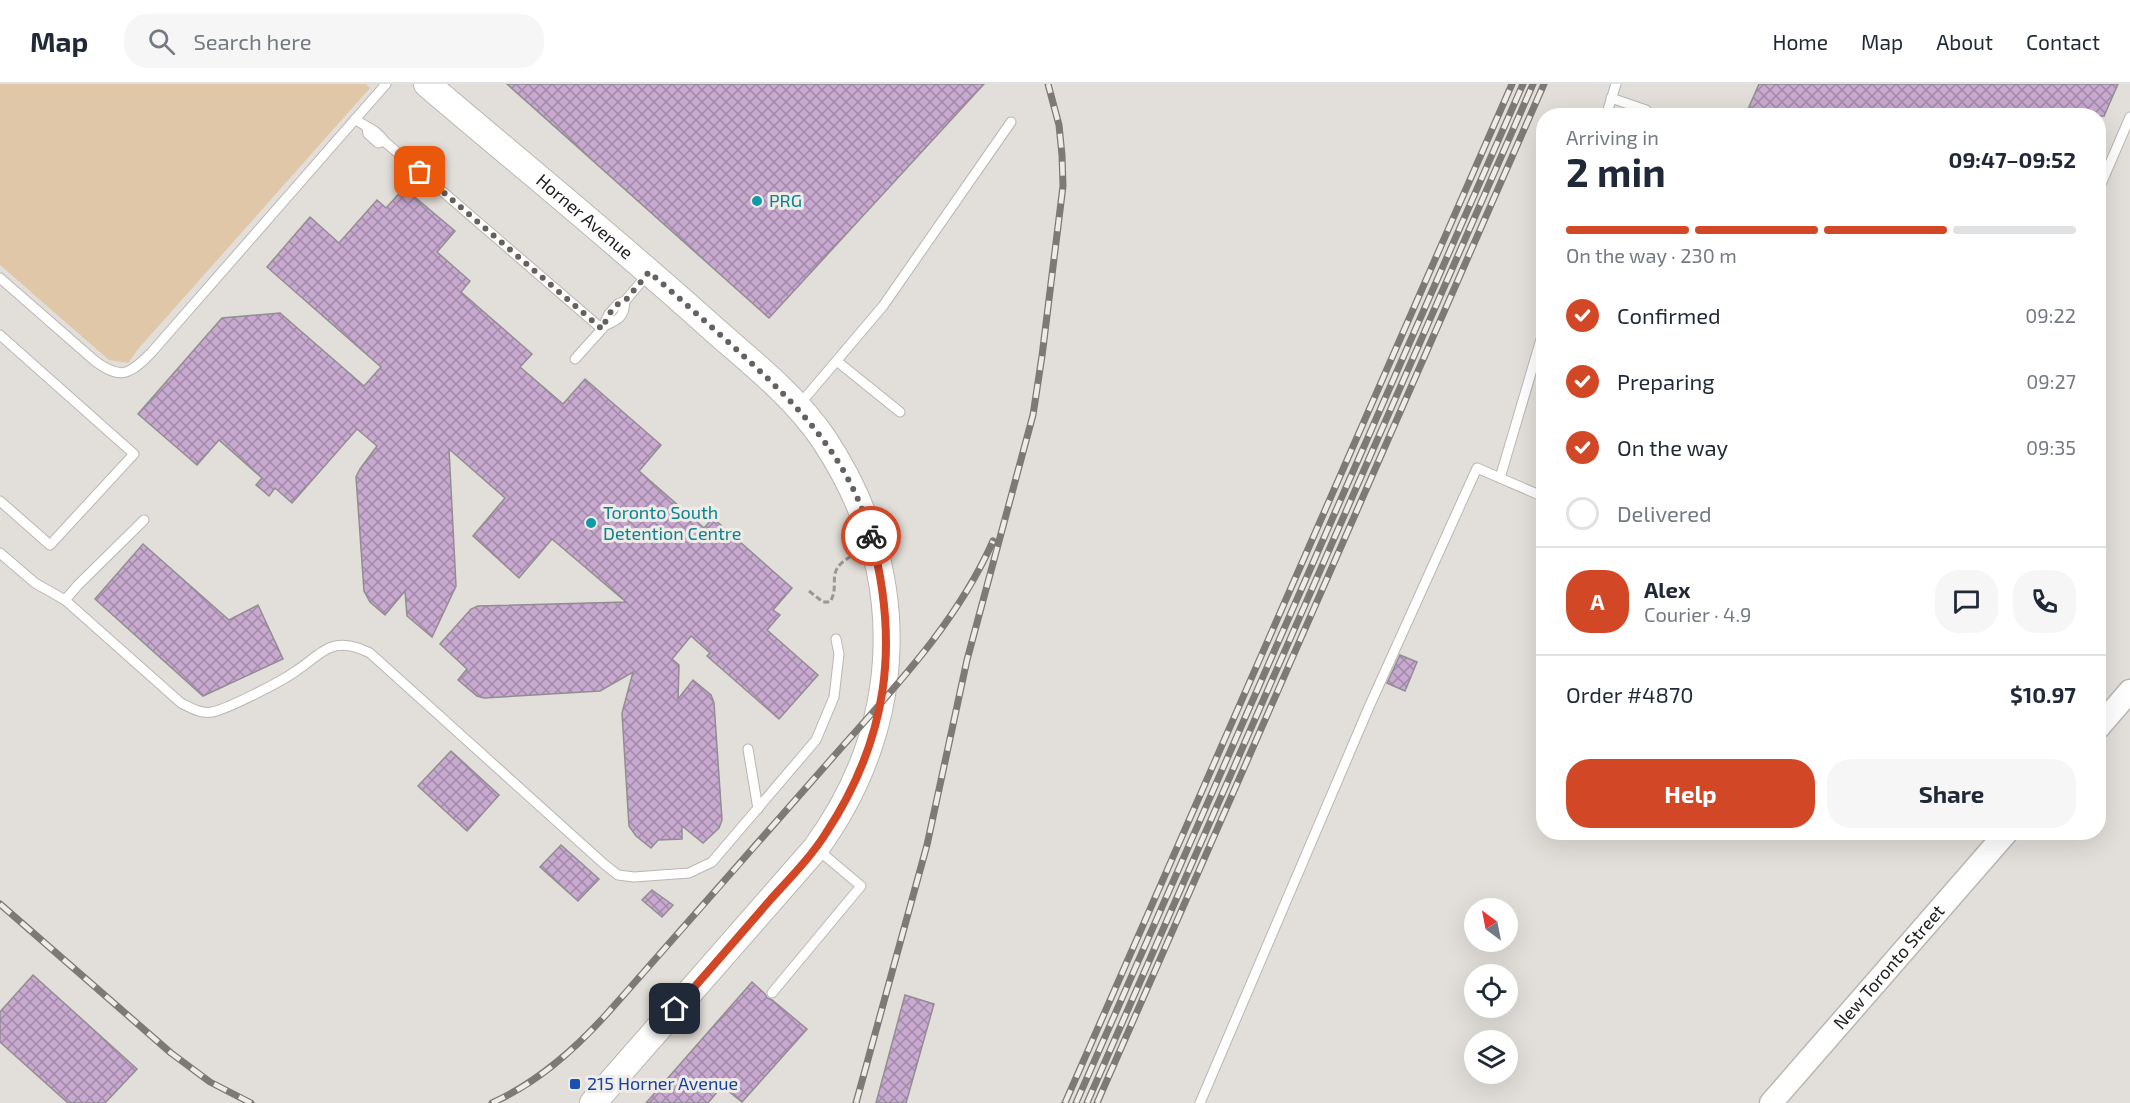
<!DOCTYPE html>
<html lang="en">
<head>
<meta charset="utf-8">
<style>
	:root { --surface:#fff; --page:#f6f6f7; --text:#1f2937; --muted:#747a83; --line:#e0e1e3; --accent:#d24826 }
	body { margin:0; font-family:"Exo 2",sans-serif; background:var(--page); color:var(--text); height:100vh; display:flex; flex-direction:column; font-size:22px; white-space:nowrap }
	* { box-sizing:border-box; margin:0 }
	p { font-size:20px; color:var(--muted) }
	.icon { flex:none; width:33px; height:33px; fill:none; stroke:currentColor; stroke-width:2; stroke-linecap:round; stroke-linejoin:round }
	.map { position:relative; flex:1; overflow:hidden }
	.panel { position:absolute; left:1536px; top:24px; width:570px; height:732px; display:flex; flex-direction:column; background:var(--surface); border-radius:24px; box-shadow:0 6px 24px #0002 }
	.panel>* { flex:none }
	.needle { width:39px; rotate:328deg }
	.tools { position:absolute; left:1464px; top:814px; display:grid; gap:12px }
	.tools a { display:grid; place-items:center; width:54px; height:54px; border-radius:50%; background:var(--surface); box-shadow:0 6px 24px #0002; font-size:30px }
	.pin { position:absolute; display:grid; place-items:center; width:51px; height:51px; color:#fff; margin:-26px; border-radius:12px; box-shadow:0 3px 9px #0006 }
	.courier { position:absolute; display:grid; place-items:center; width:60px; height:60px; margin:-30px; border:4px solid #d24826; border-radius:50%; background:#fff; color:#222; box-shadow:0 2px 8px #0007 }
	.headline em { font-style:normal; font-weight:700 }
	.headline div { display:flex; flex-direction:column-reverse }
	.headline { display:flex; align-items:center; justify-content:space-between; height:102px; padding:0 30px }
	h1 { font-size:39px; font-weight:700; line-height:45px }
	.bar { display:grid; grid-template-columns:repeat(4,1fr); gap:9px 6px; align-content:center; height:72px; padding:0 30px }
	.bar i { height:8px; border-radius:4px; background:var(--line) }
	.bar .selected { background:var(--accent) }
	.bar p { grid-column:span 4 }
	.line { display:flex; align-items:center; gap:15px; padding:0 30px; border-top:2px solid var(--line) }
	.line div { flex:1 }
	.round { display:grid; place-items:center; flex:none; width:63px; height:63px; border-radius:24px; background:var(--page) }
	ol { padding:0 30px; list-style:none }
	li { display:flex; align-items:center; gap:18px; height:66px }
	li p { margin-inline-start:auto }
	li .icon { padding:6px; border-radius:50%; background:var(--accent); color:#fff; stroke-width:4 }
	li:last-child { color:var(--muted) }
	li i { width:33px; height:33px; border:3px solid var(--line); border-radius:50% }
	.cta { display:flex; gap:12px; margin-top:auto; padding:12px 30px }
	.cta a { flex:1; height:69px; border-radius:24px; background:var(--accent); color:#fff; font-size:24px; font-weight:700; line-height:69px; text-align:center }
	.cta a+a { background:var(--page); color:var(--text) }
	header { display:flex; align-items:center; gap:36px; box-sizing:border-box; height:84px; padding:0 30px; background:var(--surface); border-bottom:2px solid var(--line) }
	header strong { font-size:28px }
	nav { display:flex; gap:33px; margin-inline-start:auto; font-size:21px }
	.search { width:420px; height:54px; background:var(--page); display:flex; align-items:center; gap:15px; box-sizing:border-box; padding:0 21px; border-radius:24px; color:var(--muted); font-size:22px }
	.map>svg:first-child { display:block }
	.grass { fill:#e0c7a7 }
	.building { fill:url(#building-cross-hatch); stroke:#918e92; stroke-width:1.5 }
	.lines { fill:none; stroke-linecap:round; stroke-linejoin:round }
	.service-casing { stroke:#bab7b2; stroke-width:11 }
	.tertiary-casing { stroke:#bab7b2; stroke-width:25 }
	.secondary-casing { stroke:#bab7b2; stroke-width:28 }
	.path { stroke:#9a9793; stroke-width:3; stroke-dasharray:6 3; stroke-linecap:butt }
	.service { stroke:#fff; stroke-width:9 }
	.tertiary { stroke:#fff; stroke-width:22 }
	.secondary { stroke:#fff; stroke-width:26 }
	.rail-casing { stroke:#7c7976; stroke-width:7 }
	.rail { stroke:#efebe7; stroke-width:4.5; stroke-dasharray:14; stroke-linecap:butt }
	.done { stroke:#64615f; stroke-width:6; stroke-dasharray:0 10.8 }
	.route { stroke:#d24826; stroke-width:8 }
	.culture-dot { fill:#0f9aa8; stroke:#efebe7; stroke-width:2 }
	.transit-dot { fill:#1a4fb4; stroke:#efebe7; stroke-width:2 }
	.labels { text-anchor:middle; stroke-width:6; stroke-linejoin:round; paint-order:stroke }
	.culture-label { font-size:18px; fill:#0d838f; stroke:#efebe7; text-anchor:start }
	.street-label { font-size:18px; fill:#201e1d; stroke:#efebe7 }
	.transit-label { font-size:18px; fill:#164399; stroke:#efebe7; text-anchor:start }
</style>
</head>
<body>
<header>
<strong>Map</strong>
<div class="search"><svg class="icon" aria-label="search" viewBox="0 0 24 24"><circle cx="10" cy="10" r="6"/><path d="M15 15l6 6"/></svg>Search here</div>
<nav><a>Home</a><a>Map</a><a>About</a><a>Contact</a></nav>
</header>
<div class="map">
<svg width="2130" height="1019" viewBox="0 0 2130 1019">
	<defs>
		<pattern id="building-cross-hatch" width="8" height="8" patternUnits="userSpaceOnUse" patternTransform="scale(1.5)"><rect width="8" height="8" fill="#c8a9d0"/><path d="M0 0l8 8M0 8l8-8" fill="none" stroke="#a289a8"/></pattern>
	</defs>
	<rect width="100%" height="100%" fill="#e2ded9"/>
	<!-- grass -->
	<path class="grass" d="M0 0H366L370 4 139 264 128 279 109 276 0 181Z"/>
	<!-- building -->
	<g class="building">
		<path d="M507 0H984L769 234Z"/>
		<path d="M1759 0H2118L2104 32H1745Z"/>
		<path d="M404 104 455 147 437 168 470 197 461 208 532 270 520 283 563 320 585 295 661 361 639 387 704 444 713 434 792 504 773 526 780 531 767 546 818 591 779 635 707 572 710 569 691 552 672 575 679 581 678 615 693 596 711 611 714 619 722 736 719 744 703 759 682 742V755L658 756 651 764 636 752 629 742 622 629 633 588 600 607 484 614 477 612 458 596 467 585 440 560 471 525 478 522 626 518 552 455 519 494 473 452 505 414 449 365 456 502 432 553 407 532 405 507 385 531 370 518 364 507 356 393 360 385 377 362 357 345 292 419 275 404 269 412 256 401 262 394 219 356 197 381 138 330 222 234 280 229 364 302 381 283 267 183 310 133 339 159 377 116 386 124Z"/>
		<path d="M143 460 229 536 258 521 283 575 203 612 95 515Z"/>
		<path d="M1400 571 1417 578 1405 607 1387 599Z"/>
		<path d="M451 667 499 711 467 747 418 702Z"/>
		<path d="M561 761 599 795 578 817 540 783Z"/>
		<path d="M652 806 673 821 662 833 642 816Z"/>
		<path d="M33 891 137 985 105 1019H68L0 958V928Z"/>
		<path d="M752 898 765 910 767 914 772 916 807 945 742 1018 722 1002 708 1019H646Z"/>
		<path d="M905 911 934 920 906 1019H876Z"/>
	</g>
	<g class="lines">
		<defs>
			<g id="service">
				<path d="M1611 14 1646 26"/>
				<path d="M1606 32 1616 0"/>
				<path d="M355 35C365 43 378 46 384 57L602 245"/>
				<path d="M367 44 368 50 378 59 384 57"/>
				<path d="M2098 107 2130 33"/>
				<path d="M0 194 95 277C121 296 129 291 151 269L386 0"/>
				<path d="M604 242C618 236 624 234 625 217"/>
				<path d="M0 251 134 370 50 461 0 417"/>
				<path d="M575 275 602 245 609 230 618 220 625 217 648 190"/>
				<path d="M838 278 900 328"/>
				<path d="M799 321 883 222 1011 38"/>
				<path d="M1500 394 1544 245"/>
				<path d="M0 469 35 499 65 516 181 619C191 624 201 630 212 628 228 625 282 597 296 587 325 567 333 551 370 569L604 780 618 791 634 793 689 789 712 778 816 656 834 613 839 570 836 555"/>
				<path d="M65 516 78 501 144 436"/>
				<path d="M748 665 758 725"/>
				<path d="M772 909 861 802 817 765"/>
				<path d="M1200 1019 1369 623 1477 384 1544 413"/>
			</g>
			<g id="tertiary">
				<path d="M2098 644 2130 607"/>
				<path id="s1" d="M1771 1019 2007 748"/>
			</g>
			<g id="secondary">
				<path id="s2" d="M427 0C521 80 617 158 709 241 748 276 793 310 823 354 910 484 908 637 816 764L593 1019"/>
			</g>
		</defs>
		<!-- service casing -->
		<use href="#service" class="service-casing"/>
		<!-- tertiary casing -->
		<use href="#tertiary" class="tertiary-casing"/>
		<!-- secondary casing -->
		<use href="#secondary" class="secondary-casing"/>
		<!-- path -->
		<path class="path" d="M809 507 823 518H830C841 500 824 488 850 473"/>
		<!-- service -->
		<use href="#service" class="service"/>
		<!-- tertiary -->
		<use href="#tertiary" class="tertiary"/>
		<!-- secondary -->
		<use href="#secondary" class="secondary"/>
		<defs>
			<g id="rail">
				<path d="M0 820 171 969 210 998 251 1019"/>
				<path d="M492 1019C536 999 571 969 604 933 679 849 753 764 827 680 888 610 955 543 993 457"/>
				<path d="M856 1019 927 761 967 576 1033 331 1042 272 1063 102 1062 71 1059 41 1048 0"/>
				<path d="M1065 1019 1512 0"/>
				<path d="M1076 1019 1523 0"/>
				<path d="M1087 1019 1533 0"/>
				<path d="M1097 1019 1544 0"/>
			</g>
		</defs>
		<!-- rail casing -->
		<use href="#rail" class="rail-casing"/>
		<!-- rail -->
		<use href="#rail" class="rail"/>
	</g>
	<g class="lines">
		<!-- done -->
		<path class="done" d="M420 88 602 245 609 230 618 220 625 217 649 188C675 210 700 233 725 255 789 313 847 366 871 452"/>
		<!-- route -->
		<path class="route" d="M675 925C707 889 739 852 771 815 790 794 811 773 826 749 888 655 900 560 871 452"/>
	</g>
	<!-- markers -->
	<g class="culture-dot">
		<circle cx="757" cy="117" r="6"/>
		<circle cx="591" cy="439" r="6"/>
	</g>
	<rect class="transit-dot" x="569" y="994" width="12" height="12" rx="3"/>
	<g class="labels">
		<!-- culture labels -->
		<g class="culture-label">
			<text x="769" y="123">PRG</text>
			<text x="603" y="435">Toronto South<tspan x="603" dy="21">Detention Centre</tspan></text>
		</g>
		<!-- street labels -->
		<g class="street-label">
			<text dy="6" stroke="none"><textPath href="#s2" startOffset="206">Horner Avenue</textPath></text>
			<text dy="6" stroke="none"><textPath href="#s1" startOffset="180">New Toronto Street</textPath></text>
		</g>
		<!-- transit labels -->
		<g class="transit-label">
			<text x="587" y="1006">215 Horner Avenue</text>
		</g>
	</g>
</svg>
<div class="tools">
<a><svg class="needle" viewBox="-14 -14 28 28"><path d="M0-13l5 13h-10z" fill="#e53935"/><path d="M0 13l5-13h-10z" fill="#747a83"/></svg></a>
<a><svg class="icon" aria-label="locate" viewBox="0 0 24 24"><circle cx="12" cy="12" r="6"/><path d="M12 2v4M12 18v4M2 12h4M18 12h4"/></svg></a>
<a><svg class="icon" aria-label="layers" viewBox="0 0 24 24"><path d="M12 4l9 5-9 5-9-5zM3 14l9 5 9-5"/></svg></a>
</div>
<div class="pin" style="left:420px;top:88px;background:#ea580c"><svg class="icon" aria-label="bag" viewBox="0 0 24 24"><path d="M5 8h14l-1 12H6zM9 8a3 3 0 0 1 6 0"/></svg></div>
<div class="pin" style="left:675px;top:925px;background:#1f2937"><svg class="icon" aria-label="home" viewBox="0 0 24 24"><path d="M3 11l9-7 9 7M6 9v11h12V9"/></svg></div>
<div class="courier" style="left:871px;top:452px"><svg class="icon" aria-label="bike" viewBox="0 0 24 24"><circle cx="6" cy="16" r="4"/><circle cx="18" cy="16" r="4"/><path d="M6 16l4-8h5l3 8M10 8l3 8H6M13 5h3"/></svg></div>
<section class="panel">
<div class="headline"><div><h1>2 min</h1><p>Arriving in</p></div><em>09:47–09:52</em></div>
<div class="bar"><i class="selected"></i><i class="selected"></i><i class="selected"></i><i></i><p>On the way · 230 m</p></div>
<ol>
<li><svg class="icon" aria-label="check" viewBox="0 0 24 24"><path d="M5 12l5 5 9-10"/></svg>Confirmed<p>09:22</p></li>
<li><svg class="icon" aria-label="check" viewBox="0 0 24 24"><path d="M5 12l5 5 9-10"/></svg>Preparing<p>09:27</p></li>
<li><svg class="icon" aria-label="check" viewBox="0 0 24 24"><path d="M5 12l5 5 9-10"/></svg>On the way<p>09:35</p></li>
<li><i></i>Delivered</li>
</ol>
<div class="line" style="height:108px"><b class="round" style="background:var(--accent);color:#fff">A</b><div><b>Alex</b><p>Courier · 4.9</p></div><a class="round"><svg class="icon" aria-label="chat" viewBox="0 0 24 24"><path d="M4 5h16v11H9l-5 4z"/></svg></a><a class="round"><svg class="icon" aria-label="phone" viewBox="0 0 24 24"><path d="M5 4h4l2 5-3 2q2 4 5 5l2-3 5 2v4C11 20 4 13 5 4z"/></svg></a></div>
<div class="line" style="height:78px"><div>Order #4870</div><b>$10.97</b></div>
<div class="cta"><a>Help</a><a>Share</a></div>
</section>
</div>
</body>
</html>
